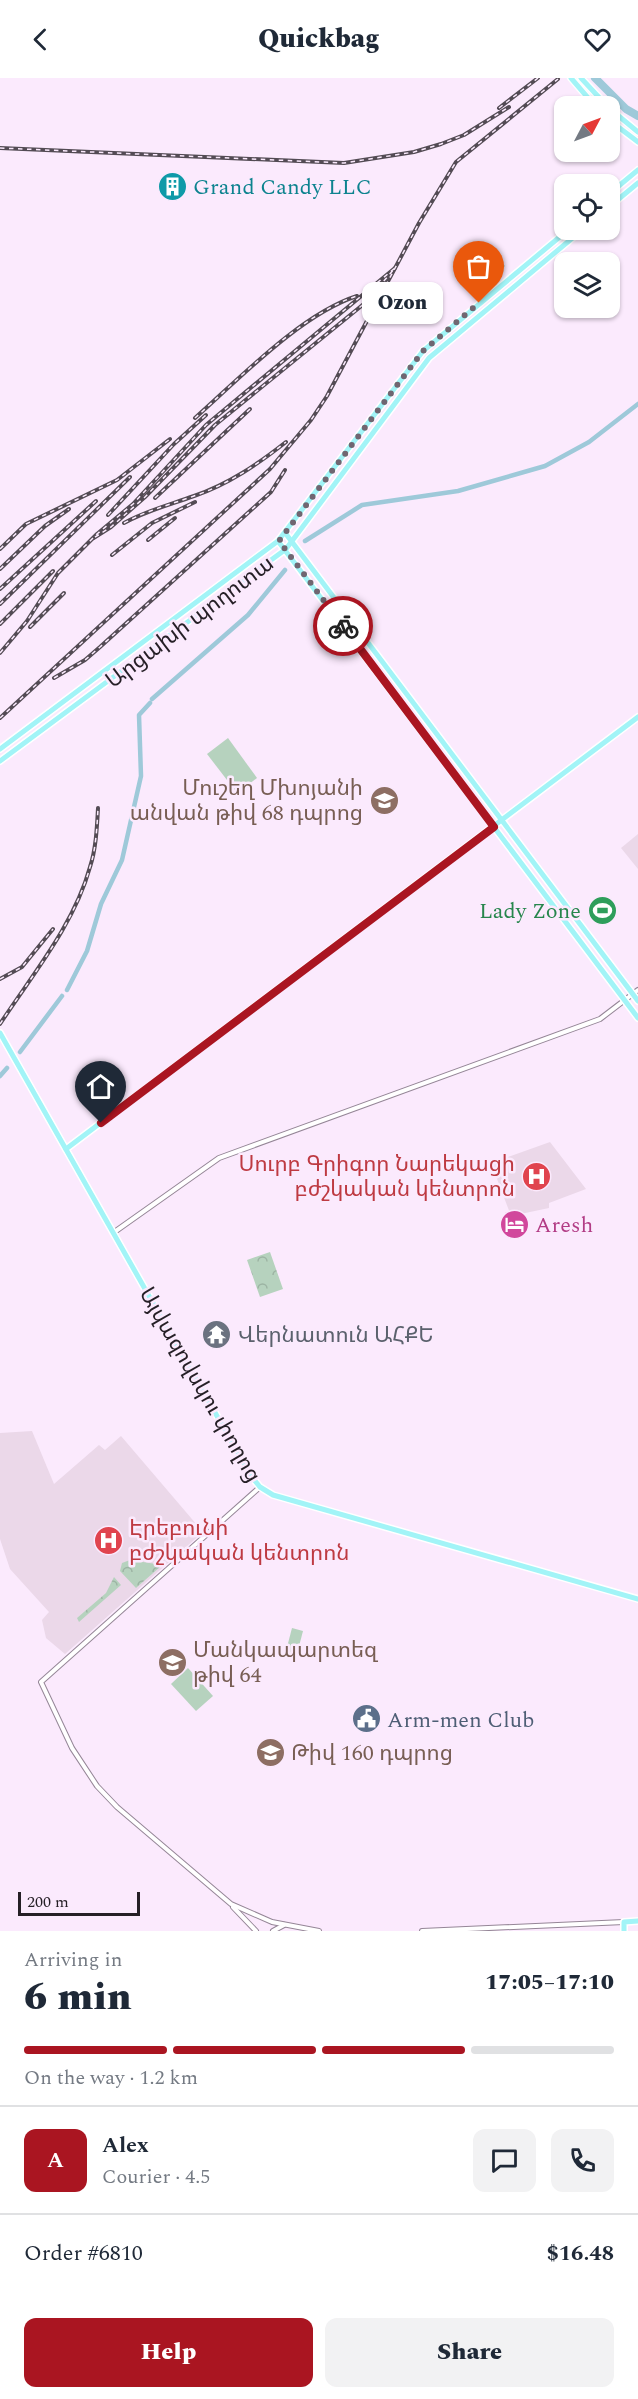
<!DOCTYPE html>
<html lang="en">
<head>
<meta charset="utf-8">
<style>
	:root { --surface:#fff; --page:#f2f2f3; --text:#1f2937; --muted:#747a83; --line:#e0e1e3; --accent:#aa1521 }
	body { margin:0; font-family:Spectral,"Noto Sans Armenian",serif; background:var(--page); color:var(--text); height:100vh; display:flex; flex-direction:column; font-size:22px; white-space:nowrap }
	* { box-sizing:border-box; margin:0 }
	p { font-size:20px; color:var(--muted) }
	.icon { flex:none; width:33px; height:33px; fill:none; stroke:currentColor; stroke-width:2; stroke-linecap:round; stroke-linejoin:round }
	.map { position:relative; height:1853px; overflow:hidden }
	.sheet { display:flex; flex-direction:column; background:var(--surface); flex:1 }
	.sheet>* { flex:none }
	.needle { width:39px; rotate:49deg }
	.fabs { position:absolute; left:554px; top:18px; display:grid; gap:12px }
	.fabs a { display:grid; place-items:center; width:66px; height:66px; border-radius:12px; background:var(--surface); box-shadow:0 2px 4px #0004; font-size:30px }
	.scale { position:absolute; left:18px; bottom:15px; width:122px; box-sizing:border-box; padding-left:6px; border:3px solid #251f26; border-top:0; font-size:16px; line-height:21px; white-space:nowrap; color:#251f26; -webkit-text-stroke:4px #fbeafd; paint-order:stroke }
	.pin { position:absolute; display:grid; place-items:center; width:51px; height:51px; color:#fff; margin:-62px -26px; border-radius:50% 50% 50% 0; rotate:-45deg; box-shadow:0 0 6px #0007 }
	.pin .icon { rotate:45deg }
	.courier { position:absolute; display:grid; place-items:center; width:60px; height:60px; margin:-30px; border:4px solid #aa1521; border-radius:50%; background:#fff; color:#222; box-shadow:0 2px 8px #0007 }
	.bubble { position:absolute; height:42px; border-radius:12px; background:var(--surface); box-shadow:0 2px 4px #0004; font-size:20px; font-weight:800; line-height:42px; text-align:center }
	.summary em { font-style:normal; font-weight:800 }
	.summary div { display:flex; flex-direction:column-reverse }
	.summary { display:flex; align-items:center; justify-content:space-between; height:102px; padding:0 24px }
	h1 { font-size:39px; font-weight:800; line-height:45px }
	.bar { display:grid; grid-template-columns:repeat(4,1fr); gap:9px 6px; align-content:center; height:72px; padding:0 24px }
	.bar i { height:8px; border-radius:4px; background:var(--line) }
	.bar .active { background:var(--accent) }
	.bar p { grid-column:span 4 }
	.line { display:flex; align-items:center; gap:15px; padding:0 24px; border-top:2px solid var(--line) }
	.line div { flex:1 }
	.round { display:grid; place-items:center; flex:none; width:63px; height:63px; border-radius:12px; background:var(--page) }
	.primary-button { display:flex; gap:12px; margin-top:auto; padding:12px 24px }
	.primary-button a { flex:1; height:69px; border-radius:12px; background:var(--accent); color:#fff; font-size:24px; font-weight:800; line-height:69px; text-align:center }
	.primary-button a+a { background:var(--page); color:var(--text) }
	header { display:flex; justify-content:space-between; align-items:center; height:78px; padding:0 24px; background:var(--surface); font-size:27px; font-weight:800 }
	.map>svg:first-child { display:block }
	.medical { fill:#ebd8e9 }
	.green { fill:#b6d2be }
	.park { fill:url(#park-crowns) }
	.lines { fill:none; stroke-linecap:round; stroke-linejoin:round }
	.canal { stroke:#9ec9d9; stroke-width:4.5 }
	.river { stroke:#9ec9d9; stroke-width:8 }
	.minor-casing { stroke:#958697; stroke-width:6 }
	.major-casing { stroke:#fff; stroke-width:8 }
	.minor { stroke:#fff; stroke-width:4 }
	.major { stroke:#a2f4f7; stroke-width:5 }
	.rail-casing { stroke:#534b54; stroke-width:4 }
	.rail { stroke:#fbeafd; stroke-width:1.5; stroke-dasharray:4.5; stroke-linecap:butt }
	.done { stroke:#706671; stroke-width:6; stroke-dasharray:0 10.8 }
	.route { stroke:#aa1521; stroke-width:8 }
	.labels { text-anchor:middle; stroke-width:5; stroke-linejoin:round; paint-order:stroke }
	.culture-label { font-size:22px; fill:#0d838f; stroke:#fbeafd; text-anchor:start }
	.street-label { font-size:22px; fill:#251f26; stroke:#fbeafd }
	.education-label { font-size:22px; fill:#785e54; stroke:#fbeafd; text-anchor:start }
	.leisure-label { font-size:22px; fill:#27864d; stroke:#fbeafd; text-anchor:end }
	.health-label { font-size:22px; fill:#be3a42; stroke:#fbeafd; text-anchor:end }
	.hotel-label { font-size:22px; fill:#b23c85; stroke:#fbeafd; text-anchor:start }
	.worship-label { font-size:22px; fill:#5b616d; stroke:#fbeafd; text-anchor:start }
	.service-label { font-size:22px; fill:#4e5e75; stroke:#fbeafd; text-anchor:start }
</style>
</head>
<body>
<header><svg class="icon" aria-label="back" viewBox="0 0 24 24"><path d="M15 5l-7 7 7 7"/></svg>Quickbag<svg class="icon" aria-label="heart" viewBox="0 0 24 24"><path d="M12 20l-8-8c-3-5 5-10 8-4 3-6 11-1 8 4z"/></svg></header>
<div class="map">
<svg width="638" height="1853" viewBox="0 0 638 1853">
	<defs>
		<pattern id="park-crowns" width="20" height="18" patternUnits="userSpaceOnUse" patternTransform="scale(1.5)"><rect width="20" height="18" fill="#b6d2be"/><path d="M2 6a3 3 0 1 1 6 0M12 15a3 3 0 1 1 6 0" fill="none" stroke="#9cb4a3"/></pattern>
	</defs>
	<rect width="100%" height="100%" fill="#fbeafd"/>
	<!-- medical -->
	<g class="medical">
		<path d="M638 756V791L621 770Z"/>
		<path d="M550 1064 586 1111 549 1125V1130L511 1138 491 1085Z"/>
		<path d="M32 1353 54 1406 99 1367 105 1372 121 1358 203 1454 65 1576 46 1560 42 1542 49 1534 10 1491 0 1461V1355Z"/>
	</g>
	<!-- green -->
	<g class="green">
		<path d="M490 171 505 188 489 202 474 184Z"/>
		<path d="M228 660 257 700 237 715 207 676Z"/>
		<path d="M292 1550 303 1553 297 1576 286 1573Z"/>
		<path d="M188 1590 213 1618 196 1633 171 1606Z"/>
	</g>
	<!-- park -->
	<g class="park">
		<path d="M270 1174 283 1211 260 1219 247 1182Z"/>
		<path d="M130 1482 156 1486 160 1489 136 1510 120 1493 122 1485Z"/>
		<path d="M114 1499 121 1507 79 1544 77 1540 106 1515Z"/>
	</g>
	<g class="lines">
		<!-- canal -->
		<g class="canal">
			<path d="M305 463 362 427 458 413 545 388 589 364 638 326"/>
			<path d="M152 621 248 537 285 492"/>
			<path d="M67 912 87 873 101 826 122 782 141 698 139 637 150 625"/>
			<path d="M20 974 62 918"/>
			<path d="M0 998 7 990"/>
		</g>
		<!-- river -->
		<path class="river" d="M595 0 626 31 638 38"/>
		<defs>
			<g id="minor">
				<path d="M113 1155 219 1080 600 941 638 912"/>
				<path d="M260 1409 41 1604 72 1670 97 1708 117 1729 231 1826 272 1844 319 1853"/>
				<path d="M233 1829 256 1853"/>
				<path d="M273 1853 284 1847"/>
				<path d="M422 1853 624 1844"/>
			</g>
			<g id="major">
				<path d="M571 0 595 28"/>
				<path d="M581 0 607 28"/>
				<path d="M609 30 638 54"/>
				<path d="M609 42 638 64"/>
				<path d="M609 116 638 92"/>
				<path d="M609 129 638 105"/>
				<path d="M286 456 638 923"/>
				<path d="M278 463 638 940"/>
				<path d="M0 671 278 463 423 273 568 152"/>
				<path d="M0 683 286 471 429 280 582 152"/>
				<path d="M0 955 251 1398 260 1409 273 1417 638 1521"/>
				<path d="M66 1071 638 639"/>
				<path d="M624 1853V1844L638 1843"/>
			</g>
		</defs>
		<!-- minor casing -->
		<use href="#minor" class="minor-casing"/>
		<!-- major casing -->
		<use href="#major" class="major-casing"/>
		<!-- minor -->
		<use href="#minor" class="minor"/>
		<!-- major -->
		<use href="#major" class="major"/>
		<defs>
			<g id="rail">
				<path d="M499 30 538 0"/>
				<path d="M0 70 344 85 414 74 441 66 464 57 509 29"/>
				<path d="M195 340C239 301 301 236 357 218"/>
				<path d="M155 420 250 331"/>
				<path d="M108 437 174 366 206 337"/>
				<path d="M124 445C148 432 169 427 194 418 229 406 258 386 286 364"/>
				<path d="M148 462 175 440"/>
				<path d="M0 471 26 446 117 402 170 361"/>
				<path d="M112 477 152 445 195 424"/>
				<path d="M0 491 45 448 69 431"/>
				<path d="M0 511 96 423"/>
				<path d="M0 526 130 399"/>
				<path d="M0 546 53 493"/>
				<path d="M30 549 64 515"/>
				<path d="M0 575 27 543 58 495 97 456 133 426 206 347 395 190 365 225 215 347 145 419 111 449 92 461"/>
				<path d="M54 600 85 582 100 569 271 414 285 392"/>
				<path d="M0 640 270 391 311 342 327 318 419 145 456 84 558 1"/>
				<path d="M0 901 22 889 53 851"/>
				<path d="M0 946C32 897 74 847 90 789 96 771 97 749 98 730"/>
			</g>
		</defs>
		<!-- rail casing -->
		<use href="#rail" class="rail-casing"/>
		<!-- rail -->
		<use href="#rail" class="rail"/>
	</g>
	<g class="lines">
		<!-- done -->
		<path class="done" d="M343 548 279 463 423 273 479 225"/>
		<!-- route -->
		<path class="route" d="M101 1045 494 749 343 548"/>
	</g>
	<!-- icons -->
	<defs>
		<symbol id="building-disc" viewBox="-11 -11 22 22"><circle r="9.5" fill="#0f9aa8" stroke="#fbeafd"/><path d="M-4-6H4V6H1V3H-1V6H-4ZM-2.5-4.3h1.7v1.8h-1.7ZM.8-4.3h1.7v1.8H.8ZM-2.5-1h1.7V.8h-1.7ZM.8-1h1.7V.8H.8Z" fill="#fff"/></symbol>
		<symbol id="school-disc" viewBox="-11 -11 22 22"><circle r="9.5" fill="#8d6e63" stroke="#fbeafd"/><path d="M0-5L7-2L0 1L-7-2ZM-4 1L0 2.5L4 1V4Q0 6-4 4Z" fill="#fff"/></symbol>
		<symbol id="stadium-disc" viewBox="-11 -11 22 22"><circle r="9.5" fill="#2e9e5b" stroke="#fbeafd"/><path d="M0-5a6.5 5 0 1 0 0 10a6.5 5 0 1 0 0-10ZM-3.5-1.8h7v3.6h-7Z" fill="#fff"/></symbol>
		<symbol id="hospital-disc" viewBox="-11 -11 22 22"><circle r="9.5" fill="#e0444e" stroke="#fbeafd"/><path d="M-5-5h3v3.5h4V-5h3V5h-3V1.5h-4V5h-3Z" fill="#fff"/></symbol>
		<symbol id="hotel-disc" viewBox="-11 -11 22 22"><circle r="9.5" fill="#d1479c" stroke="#fbeafd"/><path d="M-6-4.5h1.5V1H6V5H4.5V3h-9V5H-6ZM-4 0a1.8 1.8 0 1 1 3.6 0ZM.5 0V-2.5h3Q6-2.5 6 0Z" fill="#fff"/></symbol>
		<symbol id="temple-disc" viewBox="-11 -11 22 22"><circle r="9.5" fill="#6b7280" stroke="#fbeafd"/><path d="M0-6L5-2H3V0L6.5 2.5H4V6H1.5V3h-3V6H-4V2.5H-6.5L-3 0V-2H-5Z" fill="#fff"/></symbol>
		<symbol id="civic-disc" viewBox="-11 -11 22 22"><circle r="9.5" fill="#5c6f8a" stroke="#fbeafd"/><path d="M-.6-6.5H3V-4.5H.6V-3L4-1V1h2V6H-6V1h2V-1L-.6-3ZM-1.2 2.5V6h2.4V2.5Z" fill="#fff"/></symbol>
	</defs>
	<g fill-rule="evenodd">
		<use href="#building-disc" x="156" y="92" width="33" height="33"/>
		<use href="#school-disc" x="368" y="706" width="33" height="33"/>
		<use href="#stadium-disc" x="586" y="816" width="33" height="33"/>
		<use href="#hospital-disc" x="520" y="1082" width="33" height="33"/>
		<use href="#hotel-disc" x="498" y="1130" width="33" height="33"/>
		<use href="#temple-disc" x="200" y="1240" width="33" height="33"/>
		<use href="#hospital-disc" x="92" y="1446" width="33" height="33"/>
		<use href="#school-disc" x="156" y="1568" width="33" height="33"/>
		<use href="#civic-disc" x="350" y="1624" width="33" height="33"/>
		<use href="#school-disc" x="254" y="1658" width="33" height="33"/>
	</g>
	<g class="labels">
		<!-- culture labels -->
		<g class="culture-label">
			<text x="193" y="116">Grand Candy LLC</text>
		</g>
		<!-- street labels -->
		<g class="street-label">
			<text transform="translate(189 543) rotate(-37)" y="8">Արցախի պողոտա</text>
			<text transform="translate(201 1306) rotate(60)" y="8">Այվազովսկու փողոց</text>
		</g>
		<!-- education labels -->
		<g class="education-label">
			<text x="363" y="717" text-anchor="end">Մուշեղ Մխոյանի<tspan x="363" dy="25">անվան թիվ 68 դպրոց</tspan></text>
			<text x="193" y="1579">Մանկապարտեզ<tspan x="193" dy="25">թիվ 64</tspan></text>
			<text x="291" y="1682">Թիվ 160 դպրոց</text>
		</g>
		<!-- leisure labels -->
		<g class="leisure-label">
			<text x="581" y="840">Lady Zone</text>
		</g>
		<!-- health labels -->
		<g class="health-label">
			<text x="515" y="1093">Սուրբ Գրիգոր Նարեկացի<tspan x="515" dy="25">բժշկական կենտրոն</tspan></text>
			<text x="129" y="1457" text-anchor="start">Էրեբունի<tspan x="129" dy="25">բժշկական կենտրոն</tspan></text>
		</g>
		<!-- hotel labels -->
		<g class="hotel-label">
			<text x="535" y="1154">Aresh</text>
		</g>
		<!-- worship labels -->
		<g class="worship-label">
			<text x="238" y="1264">Վերնատուն ԱՀՔԵ</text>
		</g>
		<!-- service labels -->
		<g class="service-label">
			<text x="387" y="1649">Arm-men Club</text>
		</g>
	</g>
</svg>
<div class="fabs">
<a><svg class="needle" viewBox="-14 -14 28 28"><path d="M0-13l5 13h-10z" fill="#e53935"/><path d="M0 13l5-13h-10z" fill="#747a83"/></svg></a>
<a><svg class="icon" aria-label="locate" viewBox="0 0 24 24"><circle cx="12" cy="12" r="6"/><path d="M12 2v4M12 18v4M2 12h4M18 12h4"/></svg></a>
<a><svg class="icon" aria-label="layers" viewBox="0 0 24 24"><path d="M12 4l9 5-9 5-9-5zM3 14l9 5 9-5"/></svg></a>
</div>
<div class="scale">200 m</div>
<div class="pin" style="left:479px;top:225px;background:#ea580c"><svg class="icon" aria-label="bag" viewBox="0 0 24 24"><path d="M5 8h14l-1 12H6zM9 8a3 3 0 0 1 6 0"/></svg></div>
<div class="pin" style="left:101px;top:1045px;background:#1f2937"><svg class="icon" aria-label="home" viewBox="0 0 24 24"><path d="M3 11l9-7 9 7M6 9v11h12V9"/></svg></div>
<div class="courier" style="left:343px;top:548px"><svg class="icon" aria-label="bike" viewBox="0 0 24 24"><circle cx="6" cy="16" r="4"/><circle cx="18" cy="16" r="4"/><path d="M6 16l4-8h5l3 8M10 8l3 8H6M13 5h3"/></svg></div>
<div class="bubble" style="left:362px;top:204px;width:81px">Ozon</div>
</div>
<section class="sheet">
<div class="summary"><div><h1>6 min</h1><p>Arriving in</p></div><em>17:05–17:10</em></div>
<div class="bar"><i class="active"></i><i class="active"></i><i class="active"></i><i></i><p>On the way · 1.2 km</p></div>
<div class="line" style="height:108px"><b class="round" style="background:var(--accent);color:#fff">A</b><div><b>Alex</b><p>Courier · 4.5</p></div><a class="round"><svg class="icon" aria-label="chat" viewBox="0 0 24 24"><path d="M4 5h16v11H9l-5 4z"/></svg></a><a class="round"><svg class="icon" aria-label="phone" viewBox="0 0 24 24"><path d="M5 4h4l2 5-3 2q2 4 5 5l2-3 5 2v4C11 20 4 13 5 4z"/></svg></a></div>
<div class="line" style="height:78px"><div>Order #6810</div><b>$16.48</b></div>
<div class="primary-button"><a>Help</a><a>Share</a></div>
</section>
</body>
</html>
